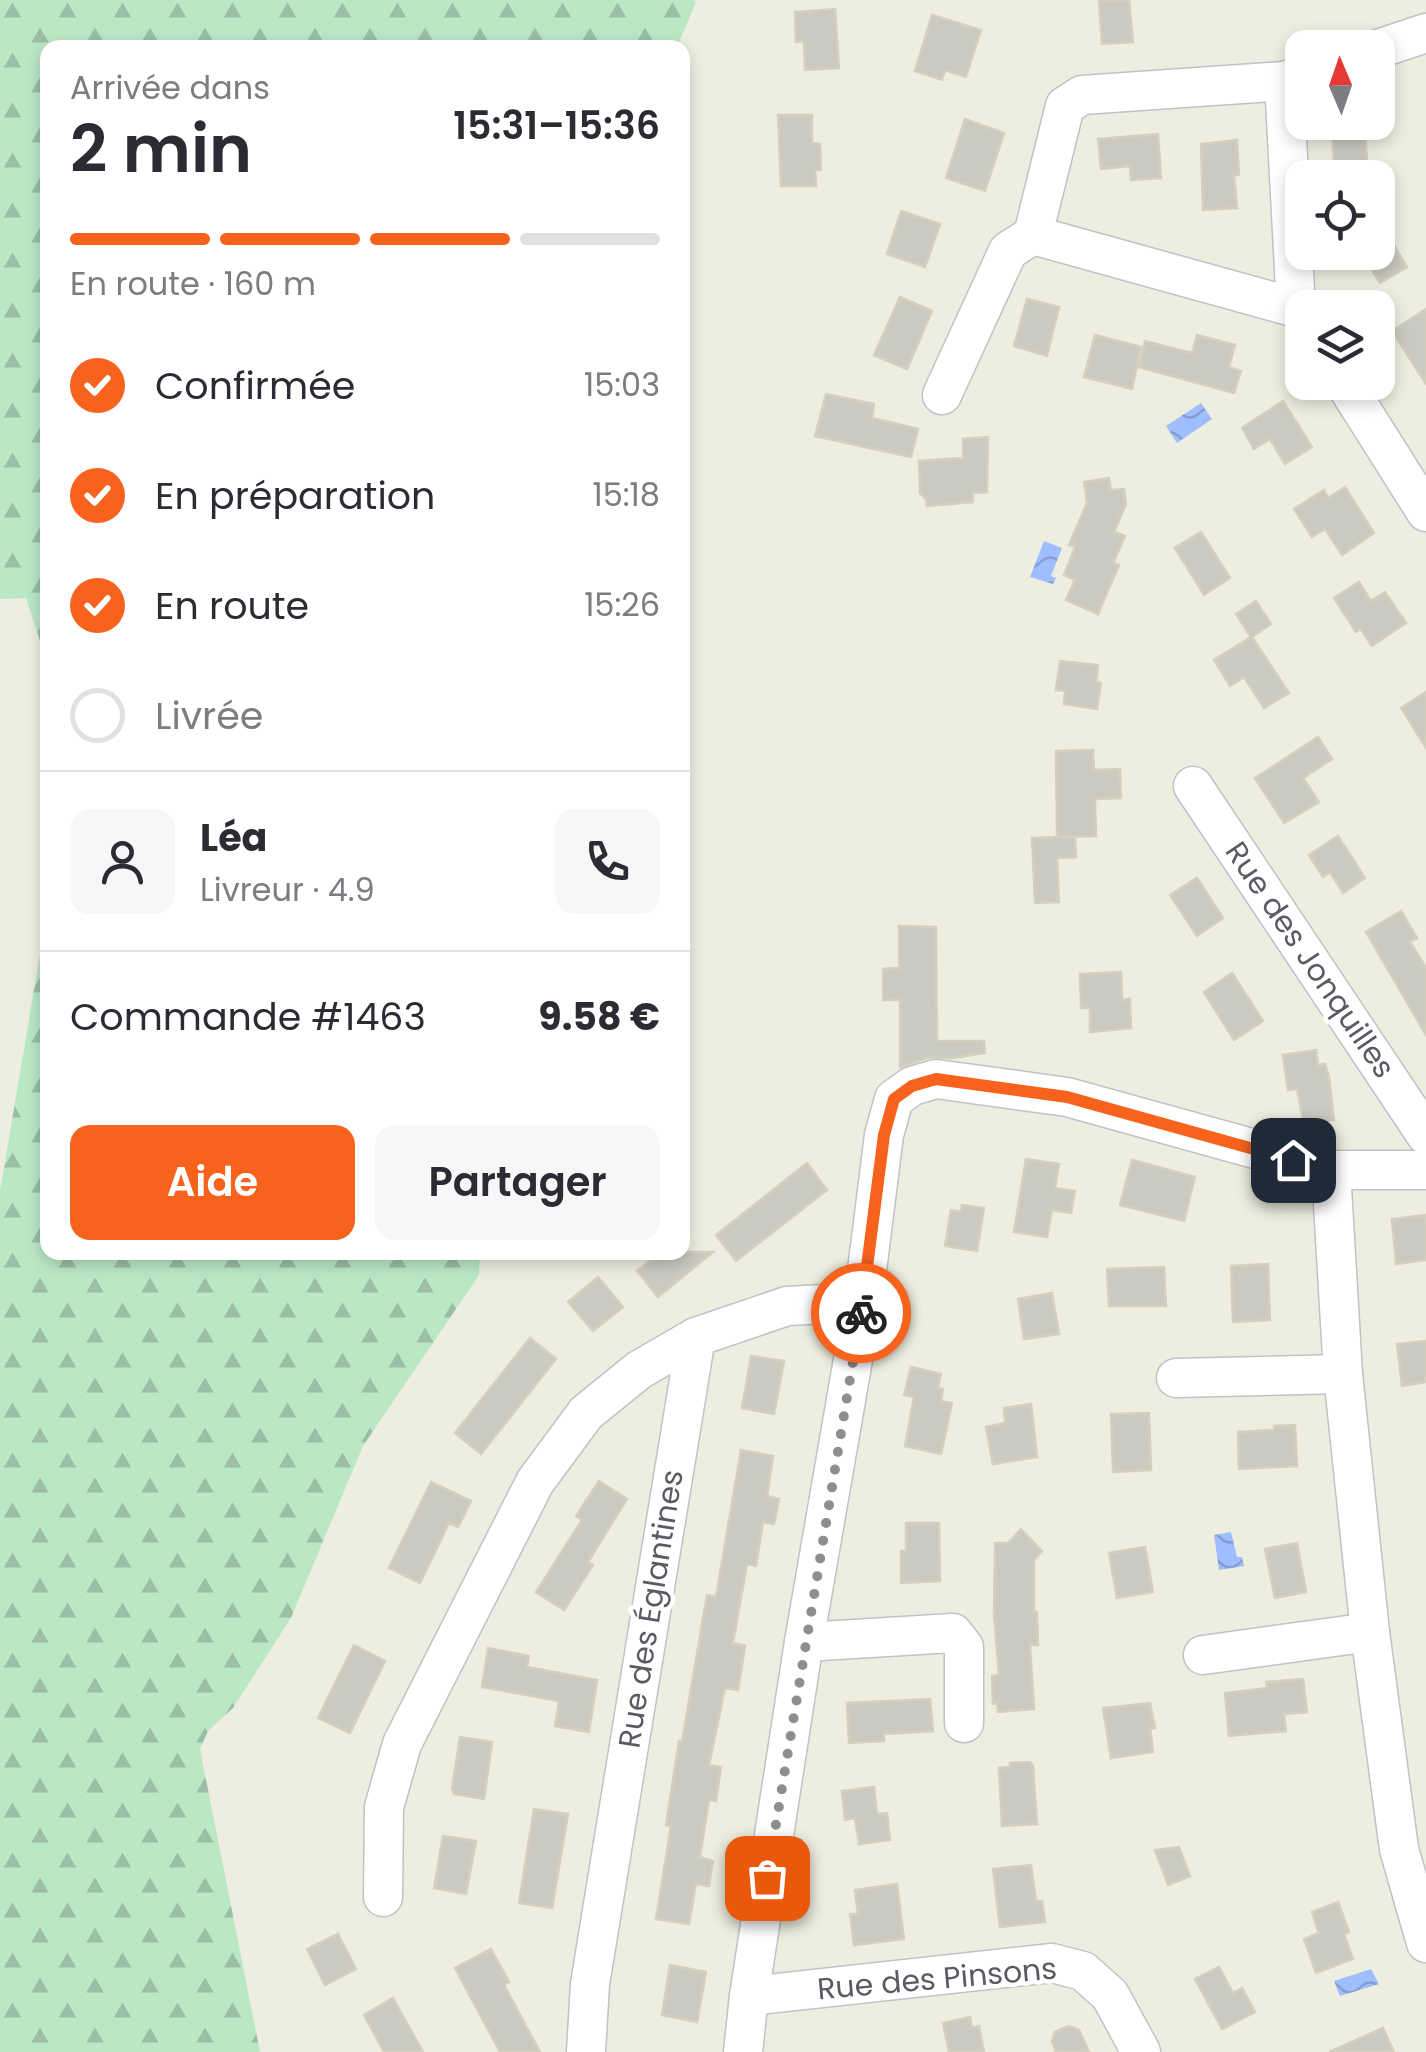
<!DOCTYPE html>
<html lang="fr">
<head>
<meta charset="utf-8">
<style>
	:root { --surface:#fff; --page:#f7f7f7; --text:#2b2b33; --muted:#7c7c81; --line:#e1e1e2; --accent:#f7621d }
	body { margin:0; font-family:Poppins,sans-serif; background:var(--page); color:var(--text); height:100vh; display:flex; flex-direction:column; font-size:38px; white-space:nowrap }
	* { box-sizing:border-box; margin:0 }
	p { font-size:32px; color:var(--muted) }
	.icon { flex:none; width:55px; height:55px; fill:none; stroke:currentColor; stroke-width:2; stroke-linecap:round; stroke-linejoin:round }
	.map { position:relative; flex:1; overflow:hidden }
	.sheet { position:absolute; left:40px; top:40px; width:650px; height:1220px; display:flex; flex-direction:column; background:var(--surface); border-radius:20px; box-shadow:0 5px 15px #0003 }
	.sheet>* { flex:none }
	.needle { width:65px; rotate:358deg }
	.tools { position:absolute; left:1285px; top:30px; display:grid; gap:20px }
	.tools a { display:grid; place-items:center; width:110px; height:110px; border-radius:20px; background:var(--surface); box-shadow:0 5px 15px #0003; font-size:50px }
	.pin { position:absolute; display:grid; place-items:center; width:85px; height:85px; color:#fff; margin:-42px; border-radius:20px; box-shadow:0 5px 15px #0006 }
	.courier { position:absolute; display:grid; place-items:center; width:100px; height:100px; margin:-50px; border:8px solid #f7621d; border-radius:50%; background:#fff; color:#222; box-shadow:0 2px 12px #0007 }
	.summary em { font-style:normal; font-weight:600 }
	.summary div { display:flex; flex-direction:column-reverse }
	.summary { display:flex; align-items:center; justify-content:space-between; height:170px; padding:0 30px }
	h1 { font-size:65px; font-weight:600; line-height:75px }
	.bar { display:grid; grid-template-columns:repeat(4,1fr); gap:15px 10px; align-content:center; height:120px; padding:0 30px }
	.bar i { height:12px; border-radius:8px; background:var(--line) }
	.bar .current { background:var(--accent) }
	.bar p { grid-column:span 4 }
	.line { display:flex; align-items:center; gap:25px; padding:0 30px; border-top:2px solid var(--line) }
	.line div { flex:1 }
	.round { display:grid; place-items:center; flex:none; width:105px; height:105px; border-radius:20px; background:var(--page) }
	ol { padding:0 30px; list-style:none }
	li { display:flex; align-items:center; gap:30px; height:110px }
	li p { margin-inline-start:auto }
	li .icon { padding:10px; border-radius:50%; background:var(--accent); color:#fff; stroke-width:4 }
	li:last-child { color:var(--muted) }
	li i { width:55px; height:55px; border:5px solid var(--line); border-radius:50% }
	.primary-button { display:flex; gap:20px; margin-top:auto; padding:20px 30px }
	.primary-button a { flex:1; height:115px; border-radius:20px; background:var(--accent); color:#fff; font-size:40px; font-weight:600; line-height:115px; text-align:center }
	.primary-button a+a { background:var(--page); color:var(--text) }
	.map>svg:first-child { display:block }
	.forest { fill:url(#forest-firs) }
	.water { fill:url(#water-waves) }
	.building { fill:#cbcac0; stroke:#d3d1be; stroke-width:2.5 }
	.lines { fill:none; stroke-linecap:round; stroke-linejoin:round }
	.minor-casing { stroke:#c0c1c9; stroke-width:41 }
	.minor { stroke:#fff; stroke-width:38 }
	.done { stroke:#8d8e8f; stroke-width:10; stroke-dasharray:0 18 }
	.route { stroke:#f7621d; stroke-width:12 }
	.labels { text-anchor:middle; stroke-width:9; stroke-linejoin:round; paint-order:stroke }
	.street-label { font-size:30px; fill:#595b63; stroke:#fff }
</style>
</head>
<body>
<div class="map">
<svg width="1426" height="2052" viewBox="0 0 1426 2052">
	<defs>
		<pattern id="forest-firs" width="22" height="20" patternUnits="userSpaceOnUse" patternTransform="scale(2.5)"><rect width="22" height="20" fill="#bae8c5"/><path d="M5 1l3.5 6h-7zM16 11l3.5 6h-7z" fill="#9abfa4"/></pattern>
		<pattern id="water-waves" width="16" height="10" patternUnits="userSpaceOnUse" patternTransform="scale(2.5)"><rect width="16" height="10" fill="#9fbeff"/><path d="M0 5q4-4 8 0t8 0" fill="none" stroke="#859dd2"/></pattern>
	</defs>
	<rect width="100%" height="100%" fill="#eeeee0"/>
	<!-- forest -->
	<g class="forest">
		<path d="M0 0H694L696 2 677 47 48 48 47 662 26 598 0 599Z"/>
		<path d="M47 913 48 1252 480 1253 479 1275 363 1446 291 1618 233 1708 208 1731 200 1749 260 2052H0V1191Z"/>
	</g>
	<!-- water -->
	<g class="water">
		<path d="M1201 403 1212 419 1177 443 1166 426Z"/>
		<path d="M1044 541 1062 548 1051 576 1056 578 1053 584 1030 577Z"/>
		<path d="M1231 1532 1237 1557H1242L1244 1566 1219 1570 1214 1535Z"/>
		<path d="M1371 1969 1379 1984 1340 1996 1334 1981Z"/>
	</g>
	<!-- building -->
	<g class="building">
		<path d="M1099 0H1129L1133 42 1102 44Z"/>
		<path d="M835 9 839 68 805 70 804 41 796 42 795 12Z"/>
		<path d="M932 15 981 30 966 77 945 70 942 80 915 71Z"/>
		<path d="M778 115H812V143L820 144 821 170H815L816 186H781Z"/>
		<path d="M965 119 1004 133 985 191 946 178Z"/>
		<path d="M1365 130 1368 178H1335L1332 132Z"/>
		<path d="M1158 134 1161 178 1131 180 1130 166 1101 169 1098 139Z"/>
		<path d="M1237 140 1239 175H1234L1237 208 1203 210 1201 144Z"/>
		<path d="M901 211 940 224 925 267 887 254Z"/>
		<path d="M1378 219 1407 267 1380 283 1361 252H1378Z"/>
		<path d="M900 297 932 311 907 369 874 355Z"/>
		<path d="M1027 299 1059 307 1047 356 1014 346Z"/>
		<path d="M1426 309V384L1392 331Z"/>
		<path d="M1095 335 1141 347 1132 389 1084 377Z"/>
		<path d="M1197 335 1235 345 1229 367 1241 371 1234 393 1139 367 1145 341 1192 353Z"/>
		<path d="M826 394 874 404 872 418 918 429 911 457 815 436Z"/>
		<path d="M1283 401 1312 447 1285 464 1270 439 1254 449 1242 428Z"/>
		<path d="M988 437 987 492 973 493V502L927 506 926 499 920 493 919 461 963 458V439Z"/>
		<path d="M1109 478 1111 490 1124 489 1126 504 1114 532 1125 536 1113 563 1119 565 1098 614 1066 600 1075 580 1064 575 1075 547 1069 545 1087 503 1084 482Z"/>
		<path d="M1345 487 1374 533 1342 555 1325 529 1312 537 1294 509 1324 490 1328 498Z"/>
		<path d="M1201 532 1230 578 1204 595 1175 548Z"/>
		<path d="M1359 582 1371 601 1385 592 1406 623 1372 646 1361 629 1356 632 1334 598Z"/>
		<path d="M1256 601 1271 624 1252 637 1289 693 1264 708 1244 677 1230 686 1214 660 1251 637 1236 614Z"/>
		<path d="M1060 661 1098 665 1096 682 1101 683 1097 709 1064 704 1065 691 1056 690Z"/>
		<path d="M1426 692V748L1401 708Z"/>
		<path d="M1318 737 1332 759 1303 778 1319 802 1284 823 1255 778Z"/>
		<path d="M1093 750 1094 770 1120 769 1121 798 1095 799 1096 836 1058 837H1075L1076 857 1057 858 1059 902 1035 903 1032 838 1057 837 1056 751Z"/>
		<path d="M1338 836 1365 878 1343 893 1330 872 1323 877 1309 855Z"/>
		<path d="M1197 878 1223 918 1197 936 1170 895Z"/>
		<path d="M1401 911 1417 938 1410 942 1426 968V1035L1366 932Z"/>
		<path d="M899 926 936 927 937 1041H984L985 1053 952 1058 930 1057 900 1067V1000H883V969L899 968Z"/>
		<path d="M1121 972 1122 1000 1130 999 1131 1028 1090 1032V1008H1081L1080 974Z"/>
		<path d="M1232 973 1263 1021 1234 1040 1204 992Z"/>
		<path d="M1316 1050 1318 1065 1325 1064 1329 1077 1334 1120 1304 1124 1297 1089 1288 1090 1283 1055Z"/>
		<path d="M1026 1159 1059 1164 1055 1188 1075 1191 1071 1213 1052 1210 1047 1237 1014 1232Z"/>
		<path d="M1132 1160 1195 1177 1184 1221 1120 1205Z"/>
		<path d="M807 1163 827 1190 736 1261 716 1235Z"/>
		<path d="M962 1205 984 1208 977 1251 945 1246 951 1210 961 1212Z"/>
		<path d="M1426 1215V1260L1396 1264 1392 1219Z"/>
		<path d="M661 1252H713L658 1297 637 1271Z"/>
		<path d="M1268 1264 1270 1320 1233 1322 1231 1266Z"/>
		<path d="M1164 1267 1166 1306H1109L1107 1269Z"/>
		<path d="M598 1277 623 1307 593 1331 568 1302Z"/>
		<path d="M1052 1293 1059 1334 1024 1339 1018 1299Z"/>
		<path d="M530 1338 556 1359 481 1454 455 1433Z"/>
		<path d="M1426 1341V1382L1402 1386 1397 1344Z"/>
		<path d="M751 1356 784 1361 774 1414 742 1408Z"/>
		<path d="M911 1367 941 1374 938 1388 943 1389 941 1401 952 1403 941 1454 905 1446 914 1397 904 1395Z"/>
		<path d="M1031 1404 1037 1457 993 1464 986 1427 1005 1423 1004 1408Z"/>
		<path d="M1149 1413 1151 1470 1113 1472 1111 1414Z"/>
		<path d="M1295 1425 1297 1466 1239 1469 1238 1432 1274 1430V1426Z"/>
		<path d="M741 1450 773 1456 767 1496 779 1499 774 1524 763 1522 756 1566 747 1564 733 1643 745 1646 738 1690 725 1688 709 1765 721 1767 716 1801 709 1800 700 1857 713 1861 711 1873 709 1886 696 1884 689 1924 656 1919 671 1826 666 1825 679 1741 682 1742 707 1595 716 1597Z"/>
		<path d="M599 1481 627 1499 588 1562 593 1565 564 1610 536 1592 582 1520 576 1516Z"/>
		<path d="M431 1482 471 1501 458 1527 449 1523 420 1583 389 1568Z"/>
		<path d="M906 1523H939L940 1581 901 1583V1551H906Z"/>
		<path d="M1021 1529 1042 1551 1034 1560V1612H1037L1038 1645H1030L1034 1709 998 1712 997 1703 993 1704 992 1676 999 1675 994 1614 995 1543H1008Z"/>
		<path d="M1297 1543 1306 1592 1275 1598 1265 1549Z"/>
		<path d="M1145 1547 1153 1592 1117 1598 1109 1553Z"/>
		<path d="M354 1645 385 1661 350 1733 318 1718Z"/>
		<path d="M488 1648 529 1656 527 1667 597 1680 589 1732 555 1726 559 1701 482 1687Z"/>
		<path d="M1303 1679 1307 1712 1284 1714 1286 1731 1229 1736 1225 1693 1267 1688 1266 1682Z"/>
		<path d="M930 1699 933 1731 884 1734V1741L849 1743 847 1703Z"/>
		<path d="M1150 1703 1155 1728H1150L1153 1752 1111 1758 1103 1708Z"/>
		<path d="M460 1737 492 1742 484 1799 454 1794 452 1789Z"/>
		<path d="M1030 1762 1033 1766 1037 1824 1002 1826 999 1768 1010 1767V1763Z"/>
		<path d="M874 1787 877 1814 887 1813 890 1840 859 1844 855 1818 845 1820 842 1791Z"/>
		<path d="M534 1809 568 1814 552 1908 519 1903Z"/>
		<path d="M443 1836 476 1841 466 1894 434 1888Z"/>
		<path d="M1179 1847 1190 1876 1168 1885 1155 1850Z"/>
		<path d="M1031 1865 1036 1901H1042L1045 1922 1000 1927 993 1869Z"/>
		<path d="M897 1884 904 1939 854 1945 850 1914H858L855 1890Z"/>
		<path d="M1338 1902 1349 1932 1344 1934 1353 1959 1316 1973 1304 1939 1319 1933 1312 1912Z"/>
		<path d="M338 1934 356 1969 325 1985 307 1949Z"/>
		<path d="M491 1949 509 1982 504 1985 540 2052H500L455 1968Z"/>
		<path d="M670 1965 706 1972 697 2022 662 2015Z"/>
		<path d="M1219 1967 1233 1993 1242 1988 1255 2012 1222 2029 1195 1979Z"/>
		<path d="M393 1998 399 2009 423 2052H384L364 2015Z"/>
		<path d="M970 2017 972 2028 979 2026 984 2052H949L943 2023Z"/>
		<path d="M1069 2026 1079 2030 1089 2052H1056L1052 2042 1055 2032Z"/>
		<path d="M1383 2028 1394 2052H1329Z"/>
	</g>
	<g class="lines">
		<defs>
			<g id="minor">
				<path d="M1378 49 1426 33"/>
				<path d="M1284 81 1296 308 1033 235 1065 106 1082 95 1284 81 1302 75"/>
				<path d="M1344 382 1426 512"/>
				<path d="M942 395 1008 251 1033 235"/>
				<path d="M1193 786 1426 1135"/>
				<path d="M1331 1170 1343 1374 1370 1632 1399 1849 1426 1943"/>
				<path d="M1176 1378 1343 1374"/>
				<path d="M804 1642 953 1633 964 1647V1723"/>
				<path d="M1203 1655 1370 1632"/>
				<path d="M383 1897 384 1807 402 1744 535 1482 586 1413 639 1370 696 1337"/>
				<path d="M749 1996 1052 1963 1083 1971 1110 1995 1141 2052"/>
				<path d="M586 2052 590 1984 696 1337 787 1306 863 1302"/>
				<path d="M743 2052 749 1996 804 1642 863 1302 884 1135 894 1099 912 1086 936 1079 1067 1097 1331 1170H1426"/>
			</g>
		</defs>
		<!-- minor casing -->
		<use href="#minor" class="minor-casing"/>
		<!-- minor -->
		<use href="#minor" class="minor"/>
	</g>
	<g class="lines">
		<!-- done -->
		<path class="done" d="M767 1878 861 1313"/>
		<!-- route -->
		<path class="route" d="M861 1313 884 1135 894 1099 912 1086 936 1079 1067 1097 1293 1160"/>
	</g>
	<g class="labels">
		<!-- street labels -->
		<g class="street-label">
			<text transform="translate(1310 960) rotate(56)" y="10">Rue des Jonquilles</text>
			<text transform="translate(651 1609) rotate(-81)" y="10">Rue des Églantines</text>
			<text transform="translate(937 1979) rotate(-5)" y="10">Rue des Pinsons</text>
		</g>
	</g>
</svg>
<div class="tools">
<a><svg class="needle" viewBox="-14 -14 28 28"><path d="M0-13l5 13h-10z" fill="#e53935"/><path d="M0 13l5-13h-10z" fill="#7c7c81"/></svg></a>
<a><svg class="icon" aria-label="locate" viewBox="0 0 24 24"><circle cx="12" cy="12" r="6"/><path d="M12 2v4M12 18v4M2 12h4M18 12h4"/></svg></a>
<a><svg class="icon" aria-label="layers" viewBox="0 0 24 24"><path d="M12 4l9 5-9 5-9-5zM3 14l9 5 9-5"/></svg></a>
</div>
<div class="pin" style="left:767px;top:1878px;background:#ea580c"><svg class="icon" aria-label="bag" viewBox="0 0 24 24"><path d="M5 8h14l-1 12H6zM9 8a3 3 0 0 1 6 0"/></svg></div>
<div class="pin" style="left:1293px;top:1160px;background:#1f2937"><svg class="icon" aria-label="home" viewBox="0 0 24 24"><path d="M3 11l9-7 9 7M6 9v11h12V9"/></svg></div>
<div class="courier" style="left:861px;top:1313px"><svg class="icon" aria-label="bike" viewBox="0 0 24 24"><circle cx="6" cy="16" r="4"/><circle cx="18" cy="16" r="4"/><path d="M6 16l4-8h5l3 8M10 8l3 8H6M13 5h3"/></svg></div>
<section class="sheet">
<div class="summary"><div><h1>2 min</h1><p>Arrivée dans</p></div><em>15:31–15:36</em></div>
<div class="bar"><i class="current"></i><i class="current"></i><i class="current"></i><i></i><p>En route · 160 m</p></div>
<ol>
<li><svg class="icon" aria-label="check" viewBox="0 0 24 24"><path d="M5 12l5 5 9-10"/></svg>Confirmée<p>15:03</p></li>
<li><svg class="icon" aria-label="check" viewBox="0 0 24 24"><path d="M5 12l5 5 9-10"/></svg>En préparation<p>15:18</p></li>
<li><svg class="icon" aria-label="check" viewBox="0 0 24 24"><path d="M5 12l5 5 9-10"/></svg>En route<p>15:26</p></li>
<li><i></i>Livrée</li>
</ol>
<div class="line" style="height:180px"><a class="round"><svg class="icon" aria-label="person" viewBox="0 0 24 24"><circle cx="12" cy="8" r="4"/><path d="M4 21q1-7 8-7t8 7"/></svg></a><div><b>Léa</b><p>Livreur · 4.9</p></div><a class="round"><svg class="icon" aria-label="phone" viewBox="0 0 24 24"><path d="M5 4h4l2 5-3 2q2 4 5 5l2-3 5 2v4C11 20 4 13 5 4z"/></svg></a></div>
<div class="line" style="height:130px"><div>Commande #1463</div><b>9.58 €</b></div>
<div class="primary-button"><a>Aide</a><a>Partager</a></div>
</section>
</div>
</body>
</html>
